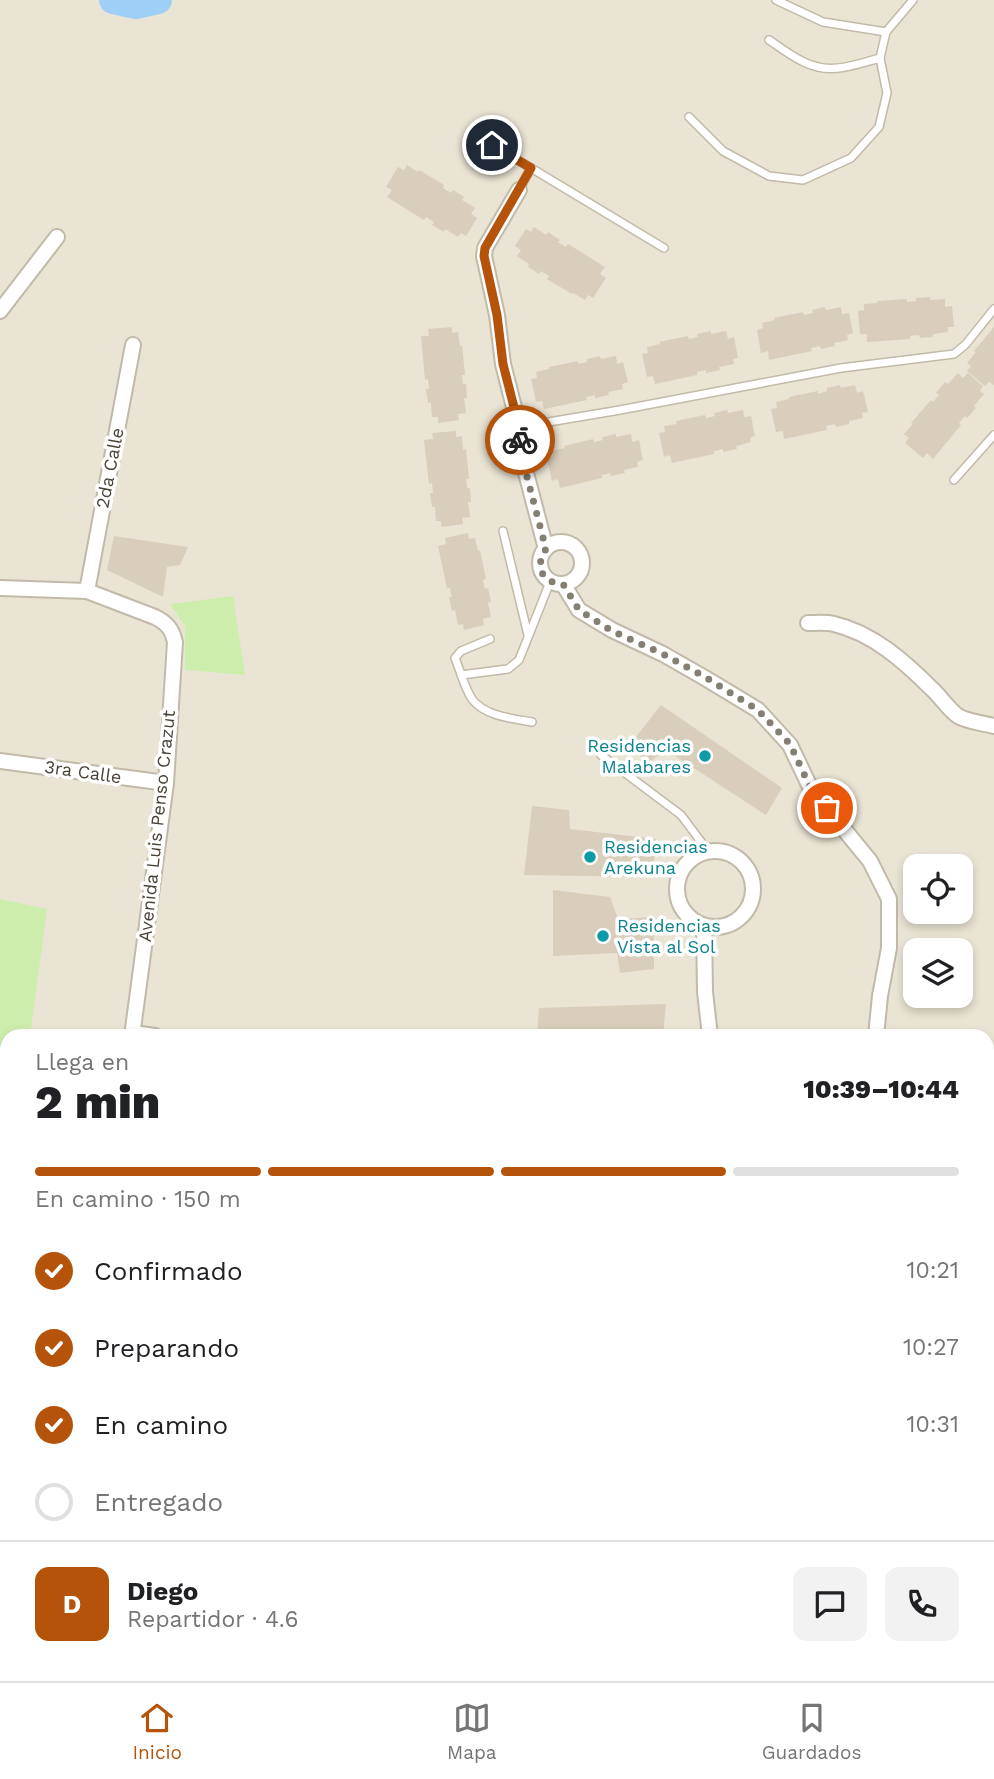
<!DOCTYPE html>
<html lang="es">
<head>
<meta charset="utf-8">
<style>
	:root { --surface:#fff; --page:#f2f2f2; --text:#202124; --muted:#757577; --line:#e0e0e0; --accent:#b45309 }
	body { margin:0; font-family:"Work Sans",sans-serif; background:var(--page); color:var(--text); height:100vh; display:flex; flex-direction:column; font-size:26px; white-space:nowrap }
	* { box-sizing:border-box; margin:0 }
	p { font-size:23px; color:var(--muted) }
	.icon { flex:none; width:38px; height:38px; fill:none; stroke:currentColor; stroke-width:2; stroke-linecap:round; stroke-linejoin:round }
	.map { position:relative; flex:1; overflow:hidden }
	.side { position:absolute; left:0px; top:1029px; width:994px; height:653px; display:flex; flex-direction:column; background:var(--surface); border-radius:21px 21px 0 0; box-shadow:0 4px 10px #0003 }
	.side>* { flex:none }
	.controls { position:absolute; left:903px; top:854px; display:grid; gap:14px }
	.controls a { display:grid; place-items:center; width:70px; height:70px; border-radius:14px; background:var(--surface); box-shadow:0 4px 10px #0003; font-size:35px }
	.pin { position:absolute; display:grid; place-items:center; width:60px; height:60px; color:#fff; margin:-30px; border:4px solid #fff; border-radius:50%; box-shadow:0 2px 7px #0007 }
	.courier { position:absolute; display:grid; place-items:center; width:70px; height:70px; margin:-35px; border:5px solid #b45309; border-radius:50%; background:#fff; color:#222; box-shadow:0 2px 9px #0007 }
	.summary em { font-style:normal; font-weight:800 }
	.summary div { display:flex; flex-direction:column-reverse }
	.summary { display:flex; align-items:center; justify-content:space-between; height:119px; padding:0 35px }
	h1 { font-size:46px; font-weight:800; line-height:52px }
	.bar { display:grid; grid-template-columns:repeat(4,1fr); gap:10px 7px; align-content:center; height:84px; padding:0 35px }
	.bar i { height:9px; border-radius:5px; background:var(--line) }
	.bar .active { background:var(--accent) }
	.bar p { grid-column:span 4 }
	.line { display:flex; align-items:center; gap:18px; padding:0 35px; border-top:2px solid var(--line) }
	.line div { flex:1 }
	.round { display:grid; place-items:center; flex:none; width:74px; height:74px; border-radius:14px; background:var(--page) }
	ol { padding:0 35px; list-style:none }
	li { display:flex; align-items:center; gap:21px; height:77px }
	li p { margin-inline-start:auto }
	li .icon { padding:7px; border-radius:50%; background:var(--accent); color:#fff; stroke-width:4 }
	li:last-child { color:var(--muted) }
	li i { width:38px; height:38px; border:4px solid var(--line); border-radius:50% }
	.tab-bar { display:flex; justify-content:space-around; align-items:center; height:98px; border-top:2px solid var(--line); background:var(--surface); font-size:19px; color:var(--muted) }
	.tab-bar a { display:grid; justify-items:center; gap:4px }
	.tab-bar .active { color:var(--accent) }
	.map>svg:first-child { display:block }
	.residential { fill:#eae4d4; fill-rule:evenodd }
	.green { fill:#cdedac }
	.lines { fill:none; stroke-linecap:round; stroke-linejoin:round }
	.river { stroke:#9ed0f7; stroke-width:28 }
	.building { fill:#d8cebb }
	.lane-casing { stroke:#c2baa8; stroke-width:10 }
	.street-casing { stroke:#c2baa8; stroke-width:18 }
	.secondary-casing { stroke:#d9c992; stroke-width:23 }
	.lane { stroke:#fff; stroke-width:7 }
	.street { stroke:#fff; stroke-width:14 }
	.secondary { stroke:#fff3c7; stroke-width:19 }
	.secondary-bridge-casing { stroke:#d9c992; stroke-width:23; stroke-linecap:butt }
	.secondary-bridge { stroke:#fff3c7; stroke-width:19 }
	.done { stroke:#857f73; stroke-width:7; stroke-dasharray:0 12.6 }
	.route { stroke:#b45309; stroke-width:9 }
	.culture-dot { fill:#0f9aa8; stroke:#fff; stroke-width:2.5 }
	.labels { text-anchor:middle; stroke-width:7; stroke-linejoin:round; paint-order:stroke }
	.street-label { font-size:18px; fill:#494235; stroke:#fff }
	.culture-label { font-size:18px; fill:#0d838f; stroke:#fff; text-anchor:start }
</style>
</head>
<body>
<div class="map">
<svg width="994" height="1681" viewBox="0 0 994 1681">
	<rect width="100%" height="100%" fill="#f5f1e7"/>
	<!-- residential -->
	<path class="residential" d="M0 0H994V1681H0ZM915 866H961V912H915ZM915 950H961V996H915ZM7 1036H987V1675H7Z"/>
	<!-- green -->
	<g class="green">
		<path d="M233 596 245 675 185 670V626L170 604Z"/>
		<path d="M0 899 47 909 30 1036H7V1209L6 1216 0 1220Z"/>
	</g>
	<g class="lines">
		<!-- river -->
		<path class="river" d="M113 0 136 5 158 0"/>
	</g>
	<!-- building -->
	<g class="building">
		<path d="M407 165 418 172 419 170 444 185 443 188 451 193 453 190 464 197 462 200 475 208 471 214 477 218 466 236 461 233 458 237 445 229 444 232 432 225 434 222 426 217 424 220 387 197 392 190 386 187 398 167 404 170Z"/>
		<path d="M534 227 546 235 548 232 560 240 558 242 566 247 568 244 605 267 600 274 606 278 593 298 588 295 585 300 573 293 572 294 547 279 549 276 541 271 539 274 528 267 529 264 517 256 521 250 515 246 526 229 531 232Z"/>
		<path d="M930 297V300L945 299V307L952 306 954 327H948V332L933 334V337L920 338 919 335 910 336V339L867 342V334H860L858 311 864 310V304L877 303V301L907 299V302L916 301V298Z"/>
		<path d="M825 307 826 310 841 307 842 314 849 313 853 333 847 335 848 340 834 343 835 346 821 349 820 346 811 348 812 351 769 360 768 351 761 353 757 330 763 328 762 323 775 320 774 318 803 312 804 315 813 313 812 310Z"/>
		<path d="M452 327V333L458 332 460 346 462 345 465 375H462L463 384H466L467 398H464L466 413 458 414 459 420 438 423V417H432L431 403H428L426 389H429L428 379 425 380 421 336H429L428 329Z"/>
		<path d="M994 327V385L989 382 985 386 967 371 971 366 967 363 976 352 974 351Z"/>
		<path d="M711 331V334L726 331 728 339 734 337 738 358 733 359 734 364 719 367 720 370 706 373V370L697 372V375L655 384 653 376 647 377 642 354 648 353 647 347 660 344 659 342 688 336 689 339 698 337 697 334Z"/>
		<path d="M600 356 601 359 616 356 617 364 623 362 628 382 622 384 623 389 608 392 609 395 595 398V395L586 397 587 400 544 409 542 401 536 402 531 379 537 378 536 372 549 369V367L578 361V364L587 362V359Z"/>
		<path d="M958 373 963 378 968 373 983 386 980 391 984 394 974 406 976 408 967 418 965 416 959 423 961 425 933 459 927 453 923 458 905 443 909 438 904 434 913 424 911 423 931 400 933 402 939 395 936 393 945 382 948 384Z"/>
		<path d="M840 385 841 388 855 385 857 393 863 391 868 412 862 413 863 418 849 421V424L836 427 835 424 826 426 827 430 784 439 783 431 776 432 771 409 777 408 776 402 789 399V397L818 391V394L827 391V388Z"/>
		<path d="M727 410 728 413 743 410 744 417 751 416 755 436 750 438 751 442 736 446 737 449 723 452V449L714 451V454L672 463 670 455 664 457 659 433 665 432 664 426 677 424 676 421 705 415 706 418 715 416 714 413Z"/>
		<path d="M456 431V437L462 436 463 450 466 449 469 479H466L467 488H470L471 502H468L470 517 462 518 463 524 442 527 441 521H436L435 507H432L430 493H433L432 483 429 484 424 440 433 439 432 433Z"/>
		<path d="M616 434V437L631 434 632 442 639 440 643 460 637 462 638 467 624 470 625 473 611 476 610 473 602 475V478L560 488 558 479 552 481 547 458 553 456 552 451 565 448 564 446 593 439 594 442 603 440 602 437Z"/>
		<path d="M468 533 469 539 475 538 478 551 480 550 486 579 483 580 485 589 488 588 491 602 488 603 491 617 483 619 484 625 464 630 463 624 458 625 455 610 452 611 449 597H452L450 588H447L438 546 446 544 445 538Z"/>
		<path d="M114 536 188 547 180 565 167 567 163 597 107 570Z"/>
		<path d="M661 705 782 788 766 815 666 750 649 762 628 747Z"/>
		<path d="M532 806 569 810 570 829 656 839 652 877 524 875Z"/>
		<path d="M553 890 610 897 618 919 654 917V969L620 973 617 953 553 956Z"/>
		<path d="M666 1004 663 1036H537L539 1008Z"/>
		<path d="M639 1675H674L677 1681H642Z"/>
		<path d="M805 1675H853L845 1681H809Z"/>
	</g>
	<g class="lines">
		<defs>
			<g id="lane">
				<path d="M776 0 823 22 886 32"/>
				<path d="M769 40C784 50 800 63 818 67 838 72 861 63 880 58"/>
				<path d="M689 117 723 151 769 176 803 180 851 158 879 127 887 93 880 58 886 32 913 0"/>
				<path d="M473 133 664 248"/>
				<path d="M519 190 531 168"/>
				<path d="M519 427 620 410 841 368 954 354 966 344 994 309"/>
				<path d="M954 480 994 435"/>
				<path d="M503 531 528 635"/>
				<path d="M490 639 461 651 455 658C460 670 465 689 472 699 484 716 514 719 532 722"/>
				<path d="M461 675 508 669 519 660 550 582"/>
				<path d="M601 755 681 815 708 851"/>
			</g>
			<g id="street">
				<path d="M519 190 485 248 484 256 497 315 503 364 519 427 521 454 546 549"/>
				<path d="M0 311 57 237"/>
				<circle cx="561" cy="563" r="21"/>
				<path d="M563 584 579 610 612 630 663 654 705 678 758 710 790 745 811 789 870 861 889 899V948L880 996 876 1036"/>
				<path d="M0 588 87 591 155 617C167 623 172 629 175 642L166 783 132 1036"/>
				<path d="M87 591 133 345"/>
				<path d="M808 623C816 623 826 622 834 624 873 633 905 662 932 689 941 697 948 709 958 716 968 722 983 723 994 726"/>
				<path d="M0 761 166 783"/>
				<circle cx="715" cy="889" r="38"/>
				<path d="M704 926 705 992 710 1036"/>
				<path d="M133 1033 155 1036"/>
				<path d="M0 1250 7 1251"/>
				<path d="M987 1365 994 1362"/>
				<path d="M987 1417 990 1440 994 1446"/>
				<path d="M0 1422 7 1420"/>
				<path d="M0 1469 1 1457 7 1439"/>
				<path d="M571 1675 572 1681"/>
				<path d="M732 1675 736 1681"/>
				<path d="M947 1675 954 1681"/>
				<path d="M617 1681 619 1675"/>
			</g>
			<g id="secondary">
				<path d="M246 1675 261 1681"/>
				<path d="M0 1679 71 1681"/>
			</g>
		</defs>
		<!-- lane casing -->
		<use href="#lane" class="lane-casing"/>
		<!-- street casing -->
		<use href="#street" class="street-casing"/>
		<!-- secondary casing -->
		<use href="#secondary" class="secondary-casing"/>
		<!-- lane -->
		<use href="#lane" class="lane"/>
		<!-- street -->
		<use href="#street" class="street"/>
		<!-- secondary -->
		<use href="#secondary" class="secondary"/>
		<defs>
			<path id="secondary-bridge" d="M44 1681 46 1675"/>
		</defs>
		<!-- secondary-bridge casing -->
		<use href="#secondary-bridge" class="secondary-bridge-casing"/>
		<!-- secondary-bridge -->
		<use href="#secondary-bridge" class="secondary-bridge"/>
	</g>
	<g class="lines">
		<!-- done -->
		<path class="done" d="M520 440 521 454 546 549C534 567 542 583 563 584L579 610 612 631 663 654 705 677 758 710 790 744 811 789 827 808"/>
		<!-- route -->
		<path class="route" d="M492 145 531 168 485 248 484 256 497 315 503 364 519 427 520 440"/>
	</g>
	<!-- markers -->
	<g class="culture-dot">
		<circle cx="705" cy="756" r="7"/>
		<circle cx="590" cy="857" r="7"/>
		<circle cx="603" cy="936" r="7"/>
	</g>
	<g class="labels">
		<!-- street labels -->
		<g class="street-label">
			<text transform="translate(110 468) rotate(-79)" y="6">2da Calle</text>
			<text transform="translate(83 772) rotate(8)" y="6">3ra Calle</text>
			<text transform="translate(157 826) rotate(-84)" y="6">Avenida Luis Penso Crazut</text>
		</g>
		<!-- culture labels -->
		<g class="culture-label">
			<text x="691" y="752" text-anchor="end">Residencias<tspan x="691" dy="21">Malabares</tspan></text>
			<text x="604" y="853">Residencias<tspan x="604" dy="21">Arekuna</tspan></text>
			<text x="617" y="932">Residencias<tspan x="617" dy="21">Vista al Sol</tspan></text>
		</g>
	</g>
</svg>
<div class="controls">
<a><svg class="icon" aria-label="locate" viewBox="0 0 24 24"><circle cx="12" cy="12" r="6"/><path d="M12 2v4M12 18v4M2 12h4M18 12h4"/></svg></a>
<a><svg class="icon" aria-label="layers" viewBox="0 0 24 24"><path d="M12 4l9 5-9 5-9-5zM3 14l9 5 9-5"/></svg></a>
</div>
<div class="pin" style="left:827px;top:808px;background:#ea580c"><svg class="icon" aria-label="bag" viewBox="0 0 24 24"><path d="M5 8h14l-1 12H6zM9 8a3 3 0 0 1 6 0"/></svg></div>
<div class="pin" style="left:492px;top:145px;background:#1f2937"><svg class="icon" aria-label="home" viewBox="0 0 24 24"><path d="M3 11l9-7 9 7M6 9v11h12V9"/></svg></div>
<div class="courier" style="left:520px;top:440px"><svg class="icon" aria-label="bike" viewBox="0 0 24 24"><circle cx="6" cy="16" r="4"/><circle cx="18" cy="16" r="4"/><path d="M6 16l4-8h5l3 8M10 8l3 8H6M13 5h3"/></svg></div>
<section class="side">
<div class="summary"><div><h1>2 min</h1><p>Llega en</p></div><em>10:39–10:44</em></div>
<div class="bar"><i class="active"></i><i class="active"></i><i class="active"></i><i></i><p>En camino · 150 m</p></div>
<ol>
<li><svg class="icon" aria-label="check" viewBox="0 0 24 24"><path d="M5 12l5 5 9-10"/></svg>Confirmado<p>10:21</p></li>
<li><svg class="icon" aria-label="check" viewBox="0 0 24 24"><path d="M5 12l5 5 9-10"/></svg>Preparando<p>10:27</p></li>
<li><svg class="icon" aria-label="check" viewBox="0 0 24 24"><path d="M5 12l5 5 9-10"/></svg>En camino<p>10:31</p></li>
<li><i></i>Entregado</li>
</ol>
<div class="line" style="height:126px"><b class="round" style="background:var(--accent);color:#fff">D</b><div><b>Diego</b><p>Repartidor · 4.6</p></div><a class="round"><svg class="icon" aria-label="chat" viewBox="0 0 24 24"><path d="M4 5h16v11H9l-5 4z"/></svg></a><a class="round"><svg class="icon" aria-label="phone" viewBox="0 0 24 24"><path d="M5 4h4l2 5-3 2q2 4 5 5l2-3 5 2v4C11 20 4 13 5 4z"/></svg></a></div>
</section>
</div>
<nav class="tab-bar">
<a class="active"><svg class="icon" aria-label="home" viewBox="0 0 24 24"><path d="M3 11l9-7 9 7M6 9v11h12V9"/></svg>Inicio</a>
<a><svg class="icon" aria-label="map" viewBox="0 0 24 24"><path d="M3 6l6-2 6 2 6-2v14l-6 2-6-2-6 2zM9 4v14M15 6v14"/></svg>Mapa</a>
<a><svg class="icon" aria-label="saved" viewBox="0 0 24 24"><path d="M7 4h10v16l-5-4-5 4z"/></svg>Guardados</a>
</nav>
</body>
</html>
